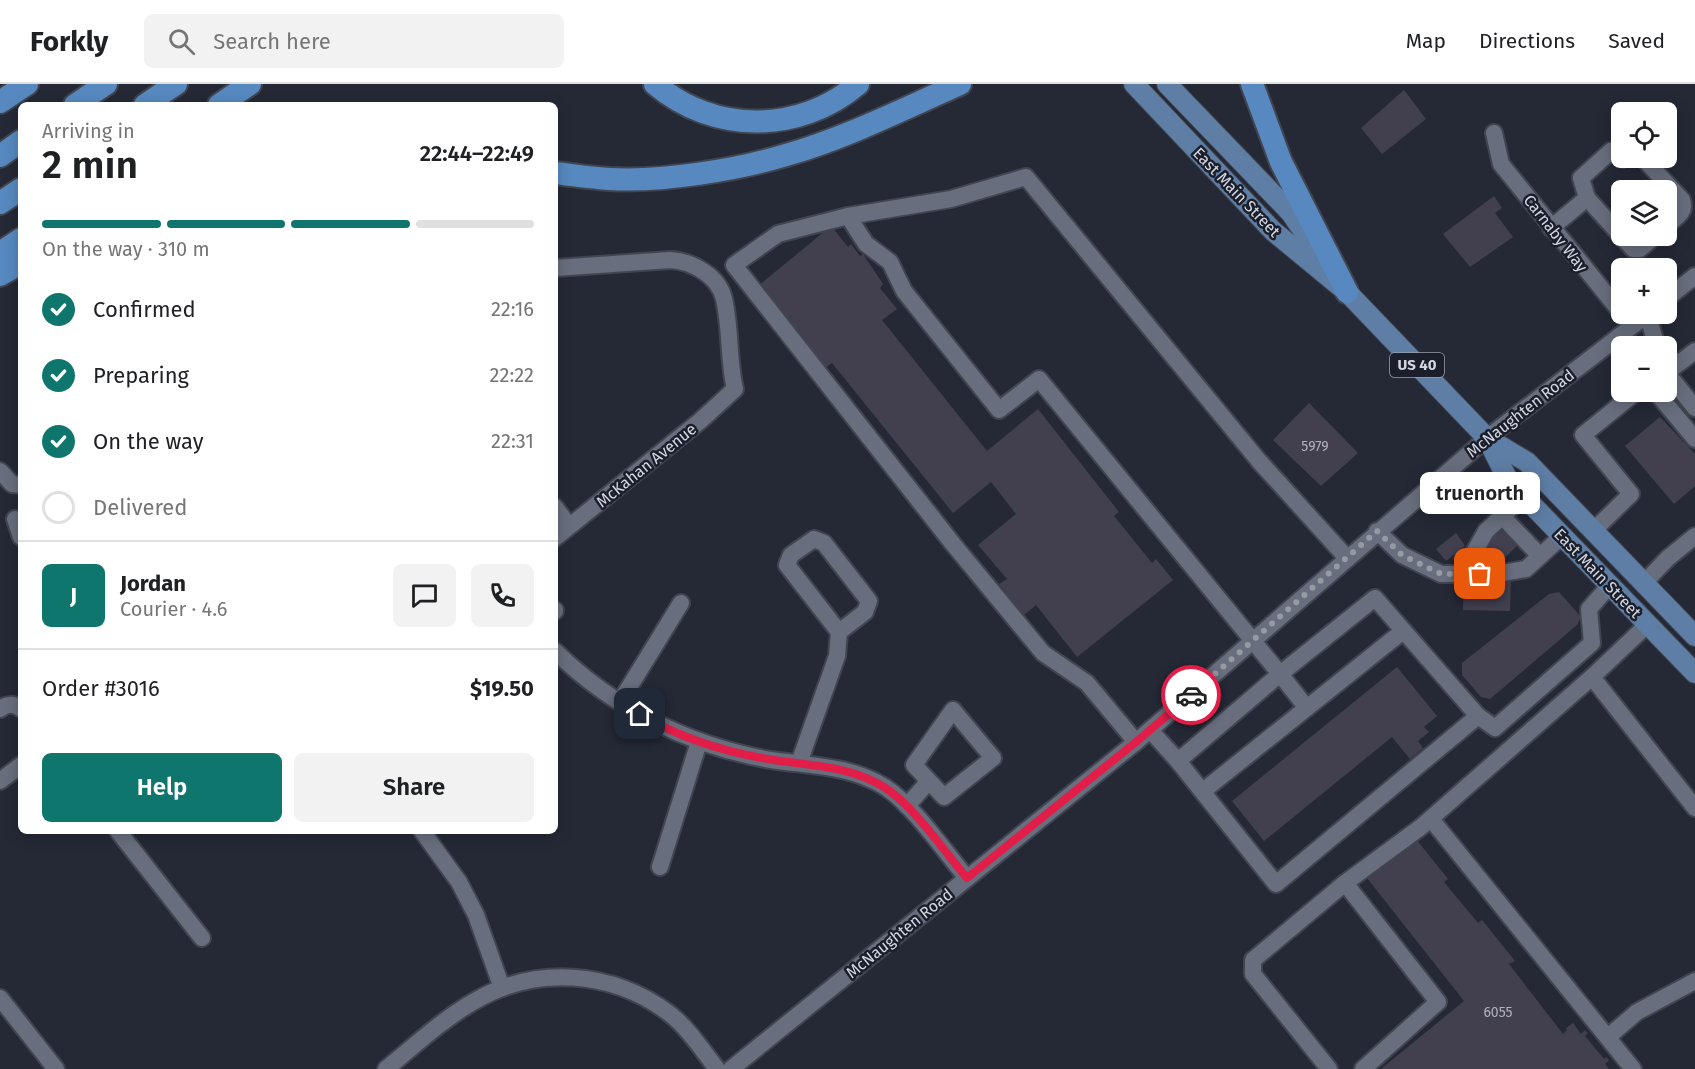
<!DOCTYPE html>
<html lang="en">
<head>
<meta charset="utf-8">
<style>
	:root { --surface:#fff; --page:#f2f2f2; --text:#202124; --muted:#757577; --line:#e0e0e0; --accent:#0f766e }
	body { margin:0; font-family:"Fira Sans",sans-serif; background:var(--page); color:var(--text); height:100vh; display:flex; flex-direction:column; font-size:22px; white-space:nowrap }
	* { box-sizing:border-box; margin:0 }
	p { font-size:20px; color:var(--muted) }
	.icon { flex:none; width:33px; height:33px; fill:none; stroke:currentColor; stroke-width:2; stroke-linecap:round; stroke-linejoin:round }
	.map { position:relative; flex:1; overflow:hidden }
	.drawer { position:absolute; left:18px; top:18px; width:540px; height:732px; display:flex; flex-direction:column; background:var(--surface); border-radius:9px; box-shadow:0 3px 15px #0003 }
	.drawer>* { flex:none }
	.controls { position:absolute; left:1611px; top:18px; display:grid; gap:12px }
	.controls a { display:grid; place-items:center; width:66px; height:66px; border-radius:9px; background:var(--surface); box-shadow:0 3px 15px #0003; font-size:30px }
	.pin { position:absolute; display:grid; place-items:center; width:51px; height:51px; color:#fff; margin:-26px; border-radius:12px; box-shadow:0 3px 9px #0006 }
	.courier { position:absolute; display:grid; place-items:center; width:60px; height:60px; margin:-30px; border:4px solid #e11d48; border-radius:50%; background:#fff; color:#222; box-shadow:0 2px 8px #0007 }
	.bubble { position:absolute; height:42px; border-radius:9px; background:var(--surface); box-shadow:0 3px 15px #0003; font-size:20px; font-weight:600; line-height:42px; text-align:center }
	.summary em { font-style:normal; font-weight:600 }
	.summary div { display:flex; flex-direction:column-reverse }
	.summary { display:flex; align-items:center; justify-content:space-between; height:102px; padding:0 24px }
	h1 { font-size:39px; font-weight:600; line-height:45px }
	.bar { display:grid; grid-template-columns:repeat(4,1fr); gap:9px 6px; align-content:center; height:72px; padding:0 24px }
	.bar i { height:8px; border-radius:4px; background:var(--line) }
	.bar .active { background:var(--accent) }
	.bar p { grid-column:span 4 }
	.line { display:flex; align-items:center; gap:15px; padding:0 24px; border-top:2px solid var(--line) }
	.line div { flex:1 }
	.round { display:grid; place-items:center; flex:none; width:63px; height:63px; border-radius:9px; background:var(--page) }
	ol { padding:0 24px; list-style:none }
	li { display:flex; align-items:center; gap:18px; height:66px }
	li p { margin-inline-start:auto }
	li .icon { padding:6px; border-radius:50%; background:var(--accent); color:#fff; stroke-width:4 }
	li:last-child { color:var(--muted) }
	li i { width:33px; height:33px; border:3px solid var(--line); border-radius:50% }
	.action { display:flex; gap:12px; margin-top:auto; padding:12px 24px }
	.action a { flex:1; height:69px; border-radius:9px; background:var(--accent); color:#fff; font-size:24px; font-weight:600; line-height:69px; text-align:center }
	.action a+a { background:var(--page); color:var(--text) }
	header { display:flex; align-items:center; gap:36px; box-sizing:border-box; height:84px; padding:0 30px; background:var(--surface); border-bottom:2px solid var(--line) }
	header strong { font-size:28px }
	nav { display:flex; gap:33px; margin-inline-start:auto; font-size:21px }
	.search { width:420px; height:54px; background:var(--page); display:flex; align-items:center; gap:15px; box-sizing:border-box; padding:0 21px; border-radius:9px; color:var(--muted); font-size:22px }
	.map>svg:first-child { display:block }
	.building { fill:#42404f }
	.lines { fill:none; stroke-linecap:round; stroke-linejoin:round }
	.minor-casing { stroke:#414550; stroke-width:20 }
	.major-casing { stroke:#414550; stroke-width:22 }
	.highway-casing { stroke:#414550; stroke-width:26 }
	.minor { stroke:#686e7d; stroke-width:16 }
	.major { stroke:#5e7ea5; stroke-width:20 }
	.highway { stroke:#5789c0; stroke-width:22 }
	.done { stroke:#979aa4; stroke-width:6; stroke-dasharray:0 10.8 }
	.route { stroke:#e11d48; stroke-width:8 }
	.labels { text-anchor:middle; stroke-width:5; stroke-linejoin:round; paint-order:stroke }
	.number-label { font-size:14px; fill:#b0b1bc }
	.shield { fill:#1b1f2c; stroke:#9ca0aa; stroke-width:1.5 }
	.shield-label { font-size:15px; font-weight:bold; fill:#d4d7e0 }
	.street-label { font-size:16px; fill:#d4d7e0; stroke:#1b1f2c }
</style>
</head>
<body>
<header>
<strong>Forkly</strong>
<div class="search"><svg class="icon" aria-label="search" viewBox="0 0 24 24"><circle cx="10" cy="10" r="6"/><path d="M15 15l6 6"/></svg>Search here</div>
<nav><a>Map</a><a>Directions</a><a>Saved</a></nav>
</header>
<div class="map">
<svg width="1695" height="985" viewBox="0 0 1695 985">
	<rect width="100%" height="100%" fill="#252936"/>
	<!-- building -->
	<g class="building">
		<path d="M1404 6 1426 35 1382 70 1361 44Z"/>
		<path d="M1494 112 1502 124 1495 129 1513 153 1470 183 1443 150Z"/>
		<path d="M831 142 848 163 851 160 860 172 863 170 883 200 880 204 897 225 882 236 987 367 1038 325 1119 428 1114 432 1152 479 1156 475 1173 496 1077 573 1036 521 1024 531 1020 527 1016 531 1010 525 1015 520 999 500 1007 495 978 461 1016 430 991 398 953 429 832 279 824 285 758 202Z"/>
		<path d="M1309 319 1358 369 1321 402 1273 356Z"/>
		<path d="M1660 333 1695 370V402L1674 420 1625 362Z"/>
		<path d="M1504 443 1520 459 1494 484 1478 467Z"/>
		<path d="M1456 449 1465 462 1446 477 1436 465Z"/>
		<path d="M1464 497 1511 498 1510 527 1463 526Z"/>
		<path d="M1559 508 1581 533 1577 541 1490 615 1481 613 1462 591V579L1549 510Z"/>
		<path d="M1397 583 1437 632 1424 643 1429 648 1418 657 1423 664 1410 675 1392 653 1264 757 1232 717Z"/>
		<path d="M1416 755 1448 795 1444 798 1478 839 1482 836 1515 877 1509 880 1563 950 1567 946 1566 944 1573 939 1581 950 1585 946 1588 949 1585 952 1604 975 1606 973 1609 976 1605 980 1609 985H1381L1464 917 1367 794Z"/>
	</g>
	<g class="lines">
		<defs>
			<g id="minor">
				<path d="M1494 49 1501 80 1632 242"/>
				<path d="M1643 74 1682 116C1687 128 1675 134 1666 142"/>
				<path d="M1587 114 1581 94 1611 67 1623 75"/>
				<path d="M848 132 866 160 890 178 904 207 999 326 1039 295 1280 590 1178 677"/>
				<path d="M1551 144 1587 114 1633 165H1640L1655 152"/>
				<path d="M555 184 670 176C692 177 719 192 724 215 731 245 728 276 735 305L700 337 555 454"/>
				<path d="M1666 215 1695 192"/>
				<path d="M1647 230 1657 262"/>
				<path d="M1619 252 1634 262"/>
				<path d="M1666 289 1695 267"/>
				<path d="M1667 289 1695 324"/>
				<path d="M1656 308 1695 355"/>
				<path d="M0 387 12 400 21 401"/>
				<path d="M555 423 569 442"/>
				<path d="M1502 432 1540 472"/>
				<path d="M15 435 21 453"/>
				<path d="M1377 447 1402 471 1441 490H1497L1526 485 1562 452"/>
				<path d="M1593 447 1631 410 1583 351 1636 308"/>
				<path d="M814 455 824 459 869 517 865 528 839 548 787 481 791 471Z"/>
				<path d="M1462 490 1486 447 1524 412"/>
				<path d="M1644 499 1668 474 1695 452"/>
				<path d="M555 526V527"/>
				<path d="M555 567C614 625 690 662 771 676 811 682 849 681 885 703 914 722 944 767 967 794"/>
				<path d="M1592 593 1695 724"/>
				<path d="M620 618 681 519"/>
				<path d="M0 625C7 620 14 619 21 625"/>
				<path d="M953 626 993 674 944 713 914 681Z"/>
				<path d="M1478 632 1495 644 1592 559 1589 525 1610 501"/>
				<path d="M1150 646 1178 677 1276 800 1478 632 1375 514 1280 590 1307 624"/>
				<path d="M1136 658 1087 599 1043 569 953 460 734 181 778 150 848 132 951 115 1026 93 1259 377 1347 474"/>
				<path d="M799 679 837 572 839 548"/>
				<path d="M0 697 21 681"/>
				<path d="M1203 707 1403 547"/>
				<path d="M907 722 928 698"/>
				<path d="M1431 735 1633 985"/>
				<path d="M118 747 202 854"/>
				<path d="M422 747 459 798 476 831 502 904"/>
				<path d="M660 783 699 658"/>
				<path d="M1345 799 1438 918 1363 985"/>
				<path d="M0 914 56 985"/>
				<path d="M1608 953 1637 928 1695 897"/>
				<path d="M386 985C414 962 442 936 473 918 535 881 612 886 670 930 688 944 703 967 717 985"/>
				<path d="M731 985 1136 658 1487 354 1648 230"/>
				<path d="M1329 985 1253 890V876L1345 799 1421 743 1592 593 1648 540"/>
			</g>
			<g id="major">
				<path d="M1134 0 1273 147 1347 208 1487 354 1527 378 1695 552"/>
				<path d="M1167 0 1291 129 1317 167"/>
				<path d="M1487 354 1508 396 1695 589"/>
			</g>
			<g id="highway">
				<path d="M655 0C714 50 799 50 858 0"/>
				<path d="M1252 0 1281 78 1347 208"/>
				<path d="M0 18 27 0"/>
				<path d="M75 21 106 0"/>
				<path d="M145 21 176 0"/>
				<path d="M219 21 250 0"/>
				<path d="M0 72 21 57"/>
				<path d="M555 89C573 91 591 94 610 95 661 98 737 86 786 71 846 54 903 25 960 0"/>
				<path d="M0 119 21 105"/>
				<path d="M0 169 21 155"/>
				<path d="M0 191 21 179"/>
			</g>
		</defs>
		<!-- minor casing -->
		<use href="#minor" class="minor-casing"/>
		<!-- major casing -->
		<use href="#major" class="major-casing"/>
		<!-- highway casing -->
		<use href="#highway" class="highway-casing"/>
		<!-- minor -->
		<use href="#minor" class="minor"/>
		<!-- major -->
		<use href="#major" class="major"/>
		<!-- highway -->
		<use href="#highway" class="highway"/>
	</g>
	<g class="lines">
		<!-- done -->
		<path class="done" d="M1191 611 1377 447 1402 471 1441 490H1480"/>
		<!-- route -->
		<path class="route" d="M640 630C680 654 728 669 774 676 813 682 850 682 884 703 913 721 944 767 967 794L1136 658 1191 611"/>
	</g>
	<g class="labels">
		<!-- number labels -->
		<g class="number-label">
			<text x="1315" y="367">5979</text>
			<text x="1498" y="933">6055</text>
		</g>
		<!-- shield labels -->
		<rect class="shield" x="1390" y="269" width="54" height="24" rx="4.5"/>
		<g class="shield-label">
			<text x="1417" y="286">US 40</text>
		</g>
		<!-- street labels -->
		<g class="street-label">
			<text transform="translate(1237 108) rotate(46)" y="6">East Main Street</text>
			<text transform="translate(1556 149) rotate(52)" y="6">Carnaby Way</text>
			<text transform="translate(1520 329) rotate(-38)" y="6">McNaughten Road</text>
			<text transform="translate(646 381) rotate(-39)" y="6">McKahan Avenue</text>
			<text transform="translate(1598 489) rotate(46)" y="6">East Main Street</text>
			<text transform="translate(899 849) rotate(-39)" y="6">McNaughten Road</text>
		</g>
	</g>
</svg>
<div class="controls">
<a><svg class="icon" aria-label="locate" viewBox="0 0 24 24"><circle cx="12" cy="12" r="6"/><path d="M12 2v4M12 18v4M2 12h4M18 12h4"/></svg></a>
<a><svg class="icon" aria-label="layers" viewBox="0 0 24 24"><path d="M12 4l9 5-9 5-9-5zM3 14l9 5 9-5"/></svg></a>
<a>+</a>
<a>−</a>
</div>
<div class="pin" style="left:1480px;top:490px;background:#ea580c"><svg class="icon" aria-label="bag" viewBox="0 0 24 24"><path d="M5 8h14l-1 12H6zM9 8a3 3 0 0 1 6 0"/></svg></div>
<div class="pin" style="left:640px;top:630px;background:#1f2937"><svg class="icon" aria-label="home" viewBox="0 0 24 24"><path d="M3 11l9-7 9 7M6 9v11h12V9"/></svg></div>
<div class="courier" style="left:1191px;top:611px"><svg class="icon" aria-label="car" viewBox="0 0 24 24"><path d="M5 17H2v-5l4-1 3-4h7l3 4 3 1v5h-3M9 17h6M6 11h13"/><circle cx="7" cy="17" r="2"/><circle cx="17" cy="17" r="2"/></svg></div>
<div class="bubble" style="left:1420px;top:388px;width:120px">truenorth</div>
<section class="drawer">
<div class="summary"><div><h1>2 min</h1><p>Arriving in</p></div><em>22:44–22:49</em></div>
<div class="bar"><i class="active"></i><i class="active"></i><i class="active"></i><i></i><p>On the way · 310 m</p></div>
<ol>
<li><svg class="icon" aria-label="check" viewBox="0 0 24 24"><path d="M5 12l5 5 9-10"/></svg>Confirmed<p>22:16</p></li>
<li><svg class="icon" aria-label="check" viewBox="0 0 24 24"><path d="M5 12l5 5 9-10"/></svg>Preparing<p>22:22</p></li>
<li><svg class="icon" aria-label="check" viewBox="0 0 24 24"><path d="M5 12l5 5 9-10"/></svg>On the way<p>22:31</p></li>
<li><i></i>Delivered</li>
</ol>
<div class="line" style="height:108px"><b class="round" style="background:var(--accent);color:#fff">J</b><div><b>Jordan</b><p>Courier · 4.6</p></div><a class="round"><svg class="icon" aria-label="chat" viewBox="0 0 24 24"><path d="M4 5h16v11H9l-5 4z"/></svg></a><a class="round"><svg class="icon" aria-label="phone" viewBox="0 0 24 24"><path d="M5 4h4l2 5-3 2q2 4 5 5l2-3 5 2v4C11 20 4 13 5 4z"/></svg></a></div>
<div class="line" style="height:78px"><div>Order #3016</div><b>$19.50</b></div>
<div class="action"><a>Help</a><a>Share</a></div>
</section>
</div>
</body>
</html>
